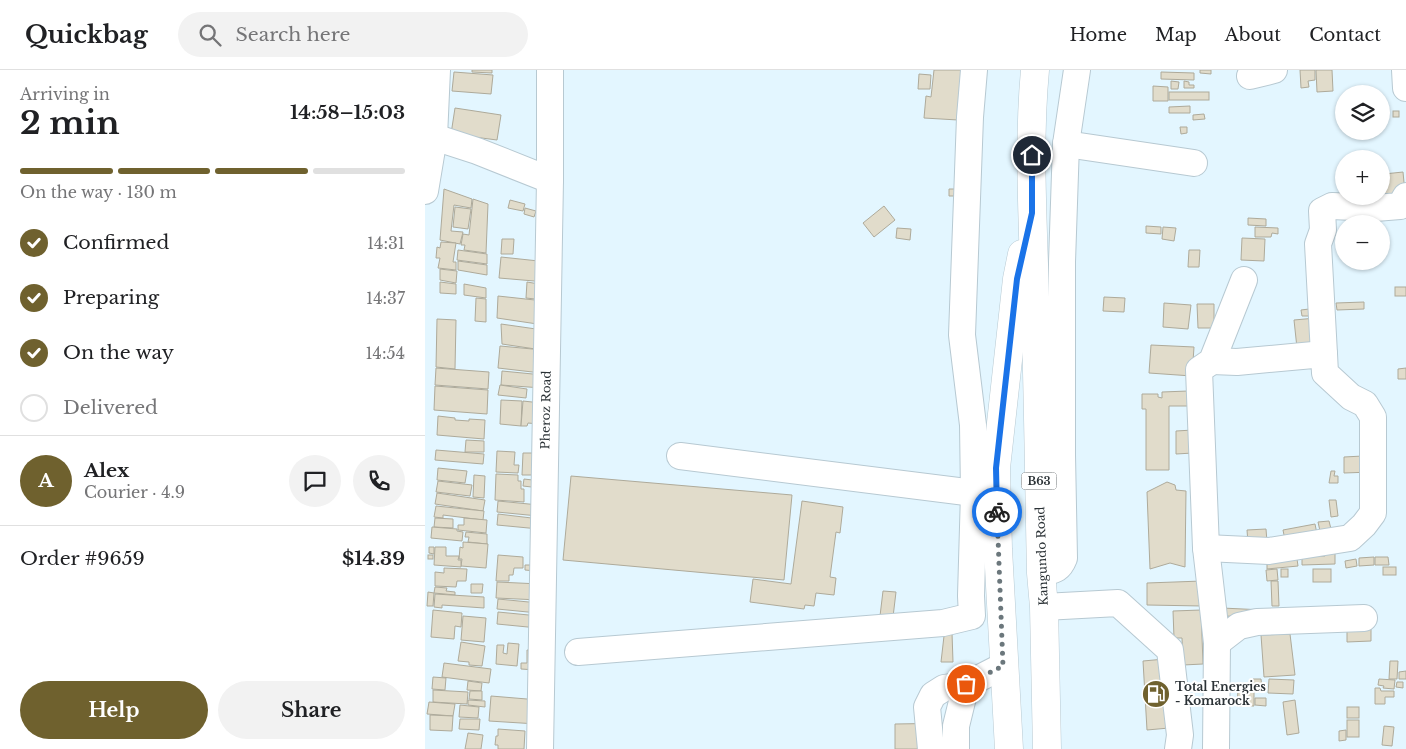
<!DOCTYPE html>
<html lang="en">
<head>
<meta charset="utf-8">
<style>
	:root { --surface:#fff; --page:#f2f2f2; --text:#202124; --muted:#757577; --line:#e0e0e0; --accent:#6f612e }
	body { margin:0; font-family:"Libre Baskerville",serif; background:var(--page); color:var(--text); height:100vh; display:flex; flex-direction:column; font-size:19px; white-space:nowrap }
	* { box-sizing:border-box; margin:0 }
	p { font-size:16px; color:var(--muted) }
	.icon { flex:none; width:28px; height:28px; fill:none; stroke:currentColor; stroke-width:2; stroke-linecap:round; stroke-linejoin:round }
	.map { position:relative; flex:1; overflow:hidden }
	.sheet { display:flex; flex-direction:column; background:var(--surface); width:425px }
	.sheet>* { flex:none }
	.controls { position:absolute; left:910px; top:15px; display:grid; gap:10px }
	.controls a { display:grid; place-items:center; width:55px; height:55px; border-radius:50%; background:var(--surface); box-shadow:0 1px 4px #0004; font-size:25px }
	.pin { position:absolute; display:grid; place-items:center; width:42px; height:42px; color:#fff; margin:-21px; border:2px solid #fff; border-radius:50%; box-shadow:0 1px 5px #0007 }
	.courier { position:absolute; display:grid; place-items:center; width:50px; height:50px; margin:-25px; border:4px solid #1a73e8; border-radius:50%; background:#fff; color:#222; box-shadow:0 1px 6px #0007 }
	.headline em { font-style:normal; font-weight:700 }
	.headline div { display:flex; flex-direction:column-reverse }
	.headline { display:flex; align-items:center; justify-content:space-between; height:85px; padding:0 20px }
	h1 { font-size:32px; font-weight:700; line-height:38px }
	.bar { display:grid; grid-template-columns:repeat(4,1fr); gap:8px 5px; align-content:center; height:60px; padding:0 20px }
	.bar i { height:6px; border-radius:4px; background:var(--line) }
	.bar .active { background:var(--accent) }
	.bar p { grid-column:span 4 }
	.line { display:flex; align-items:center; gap:12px; padding:0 20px; border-top:1px solid var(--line) }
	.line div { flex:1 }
	.round { display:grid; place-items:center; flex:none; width:52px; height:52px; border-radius:26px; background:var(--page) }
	ol { padding:0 20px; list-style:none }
	li { display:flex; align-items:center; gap:15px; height:55px }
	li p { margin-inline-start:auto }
	li .icon { padding:5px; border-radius:50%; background:var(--accent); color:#fff; stroke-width:4 }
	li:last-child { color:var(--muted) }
	li i { width:28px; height:28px; border:2px solid var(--line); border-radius:50% }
	.button { display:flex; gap:10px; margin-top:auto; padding:10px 20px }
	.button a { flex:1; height:58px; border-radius:30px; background:var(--accent); color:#fff; font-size:20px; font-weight:700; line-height:58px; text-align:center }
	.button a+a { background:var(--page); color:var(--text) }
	header { display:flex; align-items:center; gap:30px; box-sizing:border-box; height:70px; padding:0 25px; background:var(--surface); border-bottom:1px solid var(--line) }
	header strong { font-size:24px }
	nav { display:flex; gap:28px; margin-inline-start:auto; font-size:18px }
	.search { width:350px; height:45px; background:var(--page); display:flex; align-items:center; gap:12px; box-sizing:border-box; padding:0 18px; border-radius:28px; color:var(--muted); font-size:19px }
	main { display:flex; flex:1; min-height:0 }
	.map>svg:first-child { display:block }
	.building { fill:#e1dccb; stroke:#aeaa9a }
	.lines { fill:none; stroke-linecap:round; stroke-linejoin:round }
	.minor-casing { stroke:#b7c9d2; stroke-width:28 }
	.highway-casing { stroke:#b7c9d2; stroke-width:29 }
	.minor { stroke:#fff; stroke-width:26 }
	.highway { stroke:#fff; stroke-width:28 }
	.done { stroke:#6b777c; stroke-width:5; stroke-dasharray:0 9 }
	.route { stroke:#1a73e8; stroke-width:6 }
	.labels { text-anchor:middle; stroke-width:4; stroke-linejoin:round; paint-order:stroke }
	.shield { fill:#fff; stroke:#6b7072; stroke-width:1 }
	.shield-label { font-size:11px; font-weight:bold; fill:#2b3236 }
	.street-label { font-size:12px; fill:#2b3236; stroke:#fff }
	.poi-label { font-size:12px; font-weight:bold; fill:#2b3236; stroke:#fff; text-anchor:start }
</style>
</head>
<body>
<header>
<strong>Quickbag</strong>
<div class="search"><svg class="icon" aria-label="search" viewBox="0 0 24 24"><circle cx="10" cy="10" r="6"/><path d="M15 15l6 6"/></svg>Search here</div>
<nav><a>Home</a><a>Map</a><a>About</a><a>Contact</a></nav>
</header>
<main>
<section class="sheet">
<div class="headline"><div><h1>2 min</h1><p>Arriving in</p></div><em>14:58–15:03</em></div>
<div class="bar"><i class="active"></i><i class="active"></i><i class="active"></i><i></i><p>On the way · 130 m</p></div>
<ol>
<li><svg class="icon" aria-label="check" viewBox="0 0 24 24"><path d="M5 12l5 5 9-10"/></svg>Confirmed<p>14:31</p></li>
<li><svg class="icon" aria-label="check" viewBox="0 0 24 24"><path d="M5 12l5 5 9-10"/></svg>Preparing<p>14:37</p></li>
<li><svg class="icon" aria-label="check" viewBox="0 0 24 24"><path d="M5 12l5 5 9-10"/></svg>On the way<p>14:54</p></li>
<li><i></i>Delivered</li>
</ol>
<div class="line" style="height:90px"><b class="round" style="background:var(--accent);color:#fff">A</b><div><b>Alex</b><p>Courier · 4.9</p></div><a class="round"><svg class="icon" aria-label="chat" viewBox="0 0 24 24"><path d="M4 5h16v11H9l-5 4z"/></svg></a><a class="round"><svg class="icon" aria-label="phone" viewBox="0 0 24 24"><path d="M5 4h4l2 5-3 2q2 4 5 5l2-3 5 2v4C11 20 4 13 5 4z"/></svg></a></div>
<div class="line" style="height:65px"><div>Order #9659</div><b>$14.39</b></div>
<div class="button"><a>Help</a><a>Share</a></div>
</section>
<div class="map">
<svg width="981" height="679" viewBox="0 0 981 679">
	<rect width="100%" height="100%" fill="#e3f6ff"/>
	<!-- building -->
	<g class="building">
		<path d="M47 0H67V3L47 2Z"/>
		<path d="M509 0H537L533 50 499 48 501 26 506 27Z"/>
		<path d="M775 0H786V4L775 3Z"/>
		<path d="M875 0H890V10L883 11 884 17 876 18Z"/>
		<path d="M891 0H907L908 21 892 22Z"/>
		<path d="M29 2 68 5 66 24 27 21Z"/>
		<path d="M736 2 769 3V10L736 9Z"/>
		<path d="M494 4 506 5 505 19H493Z"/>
		<path d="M746 11 754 12 753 19H746Z"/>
		<path d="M759 11 764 12V15H769V18H759Z"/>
		<path d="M728 16 743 17V31H728Z"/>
		<rect x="744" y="22" width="40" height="8"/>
		<path d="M765 36V43H744V37Z"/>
		<path d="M30 38 76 45 72 70 26 64Z"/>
		<rect x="968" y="41" width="6" height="6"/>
		<path d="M779 44 780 49 768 50V45Z"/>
		<path d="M755 57H762V63L756 64Z"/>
		<path d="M978 102 980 123 958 124 957 108H959V104Z"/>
		<path d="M19 119 47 129 46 138 29 135 26 161 38 162 35 174 15 170Z"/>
		<path d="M524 119H530L529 126H524Z"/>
		<path d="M48 129 63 134 61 183 39 180 40 175H36L38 164 44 165Z"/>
		<path d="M85 130 100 134 98 141 83 138Z"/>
		<path d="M459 136 470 150 449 167 438 153Z"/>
		<path d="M30 137 46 139 43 159 28 157Z"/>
		<path d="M100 138 111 141 109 147 99 144Z"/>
		<path d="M823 148 841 149V156L823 155Z"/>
		<path d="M721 156 736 157V164L721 163Z"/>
		<path d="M738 157 751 158 749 171 737 169Z"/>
		<path d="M830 157 853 158V164L847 163 846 167H830Z"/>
		<path d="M472 158 486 159 485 170 471 168Z"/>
		<path d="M817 168 840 169 839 191 816 190Z"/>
		<path d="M77 169H89L88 184H76Z"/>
		<path d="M16 172 31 173 28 192H31V200L13 198 15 188H11L12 177 15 178Z"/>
		<path d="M33 180 62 184V194L32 190Z"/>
		<path d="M764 180H775L774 197H763Z"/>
		<path d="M76 187 123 192 121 212 74 208Z"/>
		<path d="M33 191 62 195V205L33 200Z"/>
		<path d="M15 199 32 201 31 213 15 210Z"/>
		<path d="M15 212 31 214V224L15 223Z"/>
		<path d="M102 212 120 215 119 230 101 228Z"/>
		<path d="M39 214 61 218V228L39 225Z"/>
		<rect x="970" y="217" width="11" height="9"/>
		<path d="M73 226 119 231V255L72 248Z"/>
		<path d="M679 227 700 228 699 242 678 241Z"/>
		<path d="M51 228 61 229V252L50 251Z"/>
		<path d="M939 232V239L912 240 911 233Z"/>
		<path d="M739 233 766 235 763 259 738 257Z"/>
		<path d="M772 234H789V258H773Z"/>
		<path d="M884 239V246H877L876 240Z"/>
		<path d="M891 248 893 276 872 278 869 250Z"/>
		<path d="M12 249 31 250 30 299 11 297Z"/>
		<path d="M76 254 118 260 117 280 77 274Z"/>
		<path d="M726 275 769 277 767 306 724 303Z"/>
		<path d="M75 276 118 280 116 303 73 298Z"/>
		<path d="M11 298 64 302 63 319 10 315Z"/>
		<path d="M981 298V309H973V299Z"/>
		<path d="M77 301 118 305 117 318 76 315Z"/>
		<path d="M75 315 102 319 101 328 73 325Z"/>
		<path d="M10 316 63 320 62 344 9 340Z"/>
		<path d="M763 321V336H744V400H721V339H717V324H733V327L737 328V322Z"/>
		<path d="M76 330 97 331 96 356 75 354Z"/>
		<path d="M98 331 116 333 114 354 103 353 102 356H96Z"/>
		<path d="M13 346 30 348V350L44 351V349L60 350 59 369 12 365Z"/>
		<path d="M768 360V383L751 384V361Z"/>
		<path d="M41 370 59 371V382H40Z"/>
		<path d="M11 380 59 384 58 394 10 390Z"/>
		<path d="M72 381 90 382 89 395H94L93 403 71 402Z"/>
		<path d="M98 383H117L116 405H97Z"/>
		<path d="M938 386 947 402 919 403V387Z"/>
		<path d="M13 398 42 401 40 413 12 410Z"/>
		<path d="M906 401H910L909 406H913V413H904Z"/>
		<path d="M71 404 93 405V411H96V419H99V432L70 430Z"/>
		<path d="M49 405 60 406 59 428 48 427Z"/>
		<path d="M146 406 367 425 359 510 138 490Z"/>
		<path d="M99 409 116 411 115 418 98 416Z"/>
		<path d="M13 411 47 415 45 426 11 422Z"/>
		<path d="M742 412 750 415 751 420 761 421 760 497 745 493 725 499 722 422Z"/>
		<path d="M12 423 60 430 58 441 10 434Z"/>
		<path d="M904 430H911L913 446 906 447Z"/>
		<path d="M73 431 114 435 113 446 72 442Z"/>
		<path d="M377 431 418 437 415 463 411 462 405 507 411 508 409 525 391 523 389 536 380 535 379 539 325 532 328 509 366 514Z"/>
		<path d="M11 436 59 441 58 450 18 445V448L9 447Z"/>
		<path d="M73 444 115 449 114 459 72 455Z"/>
		<path d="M10 448 28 449V458L9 457Z"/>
		<path d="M39 448 62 450 61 463 33 460V455H39Z"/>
		<path d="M904 451 906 459 895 461 893 452Z"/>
		<path d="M890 454 892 464 860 470 858 460Z"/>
		<path d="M7 457 32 459V461L38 462 37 471 6 468Z"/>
		<path d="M841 459 842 472 823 473 822 460Z"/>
		<path d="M41 462 62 464V474L43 472 44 467H40Z"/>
		<path d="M38 472 63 474 61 498 36 496 37 489H34L35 477 38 478Z"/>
		<path d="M4 477H9V484L4 483Z"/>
		<path d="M10 477H21V486H34L33 490H36V497L9 495Z"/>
		<path d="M900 481H910V494L877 495V486H900Z"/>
		<rect x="3" y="485" width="5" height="4"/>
		<path d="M73 485 98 487V498H89L88 505H84V511H71Z"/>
		<path d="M949 487V495L934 496V488Z"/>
		<path d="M950 487H963L964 495H950Z"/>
		<path d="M872 489 873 496 842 499V492Z"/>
		<path d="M931 489 932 496 921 498 920 491Z"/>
		<path d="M100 495H112L111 501 100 500Z"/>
		<rect x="958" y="497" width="13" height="8"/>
		<path d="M19 498 42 499 41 511H32L31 517 10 516V502L19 503Z"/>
		<path d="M852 499 853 510 842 511 841 500Z"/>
		<rect x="856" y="499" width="7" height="8"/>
		<rect x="888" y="499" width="18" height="13"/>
		<path d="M777 511V536L722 535V513Z"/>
		<path d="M846 511H853L854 536H847Z"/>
		<path d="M72 512 115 514 114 530 71 528Z"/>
		<path d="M46 514H58L57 523H46Z"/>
		<path d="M10 517 22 518 21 521 30 522V525L9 523Z"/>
		<path d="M458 521 471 522 468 547 455 546Z"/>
		<path d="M3 522 9 523 8 536H2Z"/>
		<path d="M10 524 59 527V538L17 535V538L9 537Z"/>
		<path d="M73 529 114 533 113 543 72 539Z"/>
		<path d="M797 538 839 540 838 547 797 546Z"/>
		<path d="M8 540 37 543 36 557 30 556 29 569 6 567Z"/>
		<path d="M776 540 778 594 758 595 757 568H749L748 541Z"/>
		<path d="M73 542 114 546 113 558 72 554Z"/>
		<path d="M38 546 61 548 59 572 36 570Z"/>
		<path d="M922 558 946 559V571L922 572Z"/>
		<path d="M527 563 528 592H516L519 566Z"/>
		<path d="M865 564 870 605 839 607 836 565Z"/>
		<path d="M36 572 60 576 57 596 44 595V592L33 591Z"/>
		<path d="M83 573 94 574 92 596 71 594 72 575H79L78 583 82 584Z"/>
		<path d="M102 580H111V600L96 599V593H102Z"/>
		<path d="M740 589 744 658 722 660 718 591Z"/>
		<path d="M965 591H973L972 609H964Z"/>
		<path d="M19 593 66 599 64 613 17 607Z"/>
		<path d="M981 601V609H974V602Z"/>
		<path d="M8 607 21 608 20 620 7 619Z"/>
		<path d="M828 609H836L837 618 829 619Z"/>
		<path d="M844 609 869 610 868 624 843 623Z"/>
		<path d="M954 609 970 610 969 619 958 618 959 616 953 615Z"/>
		<path d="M43 611 57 613 56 621 42 620Z"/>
		<path d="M972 612H978V618L971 617Z"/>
		<path d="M950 618H955L956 621H969V627H960V634H950Z"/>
		<path d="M8 620 43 622 42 634 8 632Z"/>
		<path d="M813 620H829V636H812Z"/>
		<path d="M45 621H57V630L44 629Z"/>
		<path d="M66 626 114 630 112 654 64 651Z"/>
		<path d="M830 628H841V636L830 635Z"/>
		<path d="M43 630 60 631V637L43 635Z"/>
		<path d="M870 630 874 663 862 665 858 632Z"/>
		<path d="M4 632 30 634 28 646 2 644Z"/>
		<path d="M35 635 54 637 53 648 34 647Z"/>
		<rect x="922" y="637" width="12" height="11"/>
		<path d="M5 645 28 646 27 661 5 660Z"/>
		<path d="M35 649H55L54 660 34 659Z"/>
		<rect x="922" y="650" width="12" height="17"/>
		<path d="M532 653V679H470V654Z"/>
		<path d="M959 656 969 657 967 676 957 675Z"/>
		<path d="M73 659 100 661 99 679H73V675H70L71 666H73Z"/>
		<path d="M921 660V670L914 671V661Z"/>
		<path d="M43 663 58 665 56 679H40Z"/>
	</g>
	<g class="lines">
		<defs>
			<g id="minor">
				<path d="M980 0 981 18"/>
				<path d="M825 6 849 0"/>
				<path d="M0 64 52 81 125 110"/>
				<path d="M641 74 769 93"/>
				<path d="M0 121 9 67 12 0"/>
				<path d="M899 284 893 174 898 160 897 141 907 136 950 138 975 136 981 126"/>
				<path d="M255 386 549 423"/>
				<path d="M781 478 844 481 925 468 939 455 948 443V347L940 334 926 327 900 303 899 284 812 292 787 291"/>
				<path d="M616 503C628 500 634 501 639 488L637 385V192L641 74 652 0"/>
				<path d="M619 537 693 533 745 580 755 665 753 679"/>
				<path d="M792 573 814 556 832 552 939 548"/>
				<path d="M153 582 518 553 547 546 546 526 549 423 548 355 537 265 545 47 549 0"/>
				<path d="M115 679 125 110V0"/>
				<path d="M506 679 502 637 508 625 519 618 541 615 578 596"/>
				<path d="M531 679V656L541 615"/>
				<path d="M791 679 792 573 781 478 774 300 787 291 819 210"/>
			</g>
			<g id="highway">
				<path d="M610 0C603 75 608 151 610 227 613 319 614 411 616 503L619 537 622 679"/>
				<path d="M584 679 573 479 571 398 592 209 597 184"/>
			</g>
		</defs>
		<!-- minor casing -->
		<use href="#minor" class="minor-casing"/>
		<!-- highway casing -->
		<use href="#highway" class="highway-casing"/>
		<!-- minor -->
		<use href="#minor" class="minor"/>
		<!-- highway -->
		<use href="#highway" class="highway"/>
	</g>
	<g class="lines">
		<!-- done -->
		<path class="done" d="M541 614 578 596 572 442"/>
		<!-- route -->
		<path class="route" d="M572 442 571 398 592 209 607 143V85"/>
	</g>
	<!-- icons -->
	<defs>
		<symbol id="fuel-disc" viewBox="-11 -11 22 22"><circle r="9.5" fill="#6f612e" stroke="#fff"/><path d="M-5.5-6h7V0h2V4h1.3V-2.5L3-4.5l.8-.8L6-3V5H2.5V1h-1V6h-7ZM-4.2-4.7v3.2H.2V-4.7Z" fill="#fff"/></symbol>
	</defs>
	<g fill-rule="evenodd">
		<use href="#fuel-disc" x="715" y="608" width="32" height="32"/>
	</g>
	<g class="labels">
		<!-- shield labels -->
		<rect class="shield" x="596.5" y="402.5" width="35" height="17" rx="4"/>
		<g class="shield-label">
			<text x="614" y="415">B63</text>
		</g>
		<!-- street labels -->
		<g class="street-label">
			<text transform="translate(121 340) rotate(-89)" y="4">Pheroz Road</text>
			<text transform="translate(617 486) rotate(-92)" y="4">Kangundo Road</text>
		</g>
		<!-- poi labels -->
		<g class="poi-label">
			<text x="750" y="621">Total Energies<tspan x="750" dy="14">- Komarock</tspan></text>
		</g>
	</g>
</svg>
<div class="controls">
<a><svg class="icon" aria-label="layers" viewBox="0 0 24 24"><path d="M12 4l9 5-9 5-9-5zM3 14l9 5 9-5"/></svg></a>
<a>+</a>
<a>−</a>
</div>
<div class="pin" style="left:541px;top:614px;background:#ea580c"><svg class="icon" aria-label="bag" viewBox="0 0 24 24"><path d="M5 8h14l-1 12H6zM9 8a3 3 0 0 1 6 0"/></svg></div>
<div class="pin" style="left:607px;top:85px;background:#1f2937"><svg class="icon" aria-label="home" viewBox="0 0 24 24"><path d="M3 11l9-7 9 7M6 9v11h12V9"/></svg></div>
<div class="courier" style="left:572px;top:442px"><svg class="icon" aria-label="bike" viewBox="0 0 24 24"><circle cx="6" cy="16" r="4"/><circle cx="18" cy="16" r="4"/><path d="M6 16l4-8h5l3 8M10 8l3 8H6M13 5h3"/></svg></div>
</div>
</main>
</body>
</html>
